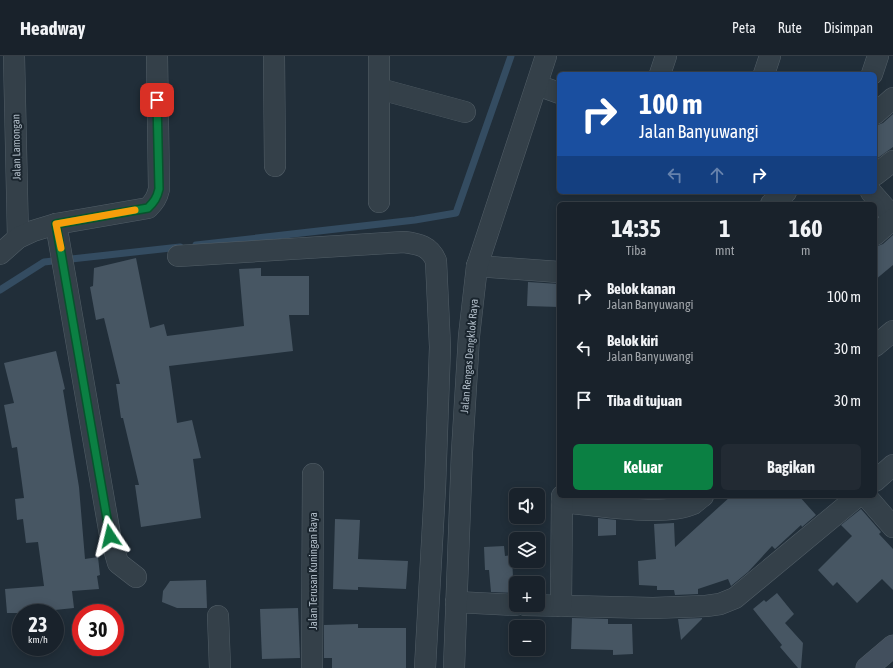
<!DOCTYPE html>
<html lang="id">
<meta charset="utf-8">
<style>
body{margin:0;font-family:"Asap Condensed",sans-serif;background:#222a33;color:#f1f3f6;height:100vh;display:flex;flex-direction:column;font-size:15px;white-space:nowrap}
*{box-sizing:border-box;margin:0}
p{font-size:13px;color:#9fa4a9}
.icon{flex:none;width:22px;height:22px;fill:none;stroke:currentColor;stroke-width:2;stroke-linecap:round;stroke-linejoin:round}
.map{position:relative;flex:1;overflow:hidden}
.side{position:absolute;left:557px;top:146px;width:320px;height:296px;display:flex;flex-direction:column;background:#19222b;border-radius:6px;box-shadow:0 2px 10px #0003,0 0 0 1px #373f47}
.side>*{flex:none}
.top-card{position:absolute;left:557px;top:16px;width:320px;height:122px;border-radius:6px;box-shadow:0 2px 10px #0003,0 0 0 1px #373f47;background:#1a4fa0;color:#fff;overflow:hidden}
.tools{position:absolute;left:509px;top:432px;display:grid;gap:8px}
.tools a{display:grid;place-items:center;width:36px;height:36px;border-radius:6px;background:#19222b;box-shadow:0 2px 10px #0003,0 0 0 1px #373f47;font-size:20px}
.speed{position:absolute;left:12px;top:548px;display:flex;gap:8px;font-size:20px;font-weight:700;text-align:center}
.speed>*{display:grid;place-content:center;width:52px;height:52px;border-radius:50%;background:#19222b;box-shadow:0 2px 10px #0003,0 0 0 1px #373f47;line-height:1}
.speed small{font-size:10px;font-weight:400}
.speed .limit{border:6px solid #d22;background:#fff;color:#111}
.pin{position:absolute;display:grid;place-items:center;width:34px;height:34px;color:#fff;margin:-17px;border-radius:8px;box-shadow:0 2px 6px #0006}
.me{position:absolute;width:44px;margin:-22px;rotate:350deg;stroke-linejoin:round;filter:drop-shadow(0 0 3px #0008)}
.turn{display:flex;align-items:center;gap:14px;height:84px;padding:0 16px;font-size:18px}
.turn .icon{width:52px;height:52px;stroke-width:2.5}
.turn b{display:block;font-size:28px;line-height:34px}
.lanes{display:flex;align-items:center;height:38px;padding:0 16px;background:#0003;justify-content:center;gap:20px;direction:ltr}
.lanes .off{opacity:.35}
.eta{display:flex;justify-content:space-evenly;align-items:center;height:68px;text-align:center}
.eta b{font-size:24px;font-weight:700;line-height:28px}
.button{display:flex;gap:8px;margin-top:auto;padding:8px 16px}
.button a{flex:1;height:46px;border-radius:6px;background:#0b8043;color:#fff;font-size:16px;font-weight:700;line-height:46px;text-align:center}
.button a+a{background:#222a33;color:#f1f3f6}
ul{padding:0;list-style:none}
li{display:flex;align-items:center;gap:12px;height:52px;padding:0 16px}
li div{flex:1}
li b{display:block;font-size:15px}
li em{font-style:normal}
header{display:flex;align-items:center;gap:24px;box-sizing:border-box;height:56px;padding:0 20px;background:#19222b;border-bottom:1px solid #373f47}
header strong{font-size:19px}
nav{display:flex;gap:22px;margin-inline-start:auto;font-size:14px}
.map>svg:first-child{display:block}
</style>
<header>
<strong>Headway</strong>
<nav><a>Peta</a><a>Rute</a><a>Disimpan</a></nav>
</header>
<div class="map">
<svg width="893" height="612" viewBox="0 0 893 612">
<rect width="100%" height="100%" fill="#212e39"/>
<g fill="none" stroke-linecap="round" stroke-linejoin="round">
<g stroke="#344c61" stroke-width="7">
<polyline points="196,189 415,164 456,157 511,0"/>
<polyline points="0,234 44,206 180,191"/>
</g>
</g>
<g fill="#475663">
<polygon points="893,58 893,91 875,104 875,70 883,67"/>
<polygon points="893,179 893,209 875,224 875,191 883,188"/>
<polygon points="136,202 150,272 164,268 167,280 244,270 239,213 261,212 261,220 309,220 309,259 289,259 293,295 169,310 177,367 192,364 201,402 193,403 201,462 141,471 135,429 139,429 123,362 121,362 116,328 120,328 104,262 96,264 90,231 93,230 94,212"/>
<polygon points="528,226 559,228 559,251 527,250"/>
<polygon points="56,295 65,333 63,334 79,431 85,503 98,501 100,519 97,520 99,533 72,535 74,552 45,555 45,557 7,557 5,533 44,530 38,486 26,487 23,463 17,464 15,443 24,442 17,391 12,392 4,349 14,347 4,307"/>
<polygon points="731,440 799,440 816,459 802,471 801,469 775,493 772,490 748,516 731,530 728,523 698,533 698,538 675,539 674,534 657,534 657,530 639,529 638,505 656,503 654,468 674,467 675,491"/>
<polygon points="861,453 881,476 879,478 893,493 893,534 882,523 857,547 837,526 833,530 818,514 852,480 841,469"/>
<polygon points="598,462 616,464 616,479 598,480"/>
<polygon points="335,463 360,464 358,503 408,505 406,533 358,531 358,534 333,533"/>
<polygon points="504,490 505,500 512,499 513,522 516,522 516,537 491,536 489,514 485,514 484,491"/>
<polygon points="206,524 207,552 177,552 162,546 163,535 170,525"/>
<polygon points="777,537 794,558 785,567 803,587 801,612 798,612 780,591 782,589 753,553 764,544 766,546"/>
<polygon points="298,552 300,602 262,603 260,553"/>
<polygon points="572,562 608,563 608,568 632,568 633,598 613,599 613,594 571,593"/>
<polygon points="702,562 702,563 681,584 678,563"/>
<polygon points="358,568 358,572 406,572 406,612 332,612 332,602 324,602 324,569"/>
</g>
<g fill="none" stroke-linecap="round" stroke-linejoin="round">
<g stroke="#525e67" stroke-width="22">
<g id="street">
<polyline points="14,0 18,182"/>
<polyline points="274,0 275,110"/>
<polyline points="660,18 666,0"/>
<polyline points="764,18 770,0"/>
<polyline points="872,18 878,0"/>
<polyline points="537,29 559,37"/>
<polyline points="380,33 465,56"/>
<polyline points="875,58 893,42"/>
<polyline points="875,119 893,105"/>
<polyline points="871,136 893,161"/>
<polyline points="379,146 379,0"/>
<polyline points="771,148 786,136"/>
<polyline points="56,168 110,479 118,507 136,521"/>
<polyline points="875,179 893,163"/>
<path d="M0,198L18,182L33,175L56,168L148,152C154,146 157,142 159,133L157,0"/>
<path d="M178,200L404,186C419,188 430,190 436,205L440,291L435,432L425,612"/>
<polyline points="477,210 559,216"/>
<polyline points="875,290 893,275"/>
<polyline points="875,425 893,409"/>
<polyline points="866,440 893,471"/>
<path d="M562,446C594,449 664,461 693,448C696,446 700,442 703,440"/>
<polyline points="456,546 516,549"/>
<polyline points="525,549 653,552 706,550 720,548 735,542 858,440"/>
<polyline points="561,550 562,440"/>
<polyline points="218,560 220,612"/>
<polyline points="312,612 313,418"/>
<polyline points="454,612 462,396 469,280 477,210 546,0"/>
</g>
</g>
<g stroke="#525e67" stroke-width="23">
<polyline id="secondary" points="867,612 893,590"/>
</g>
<use href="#street" stroke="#344049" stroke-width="21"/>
<use href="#secondary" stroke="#424f5d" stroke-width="22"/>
</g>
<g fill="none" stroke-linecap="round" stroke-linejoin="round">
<g stroke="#07532c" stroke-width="10">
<path id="route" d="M110,480L56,168L148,152C154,146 157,142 159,133L157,44"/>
</g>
<use href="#route" stroke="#0b8043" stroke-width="7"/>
<polyline stroke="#f59e0b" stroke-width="7" points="61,192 56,168 135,154"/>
</g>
<g text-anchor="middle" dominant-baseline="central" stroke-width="4" stroke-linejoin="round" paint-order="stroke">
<g font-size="11" fill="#afbbc6" stroke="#1a252e">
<text transform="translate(16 91) rotate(-91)">Jalan Lamongan</text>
<text transform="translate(469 300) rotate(-85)">Jalan Rengas Dengklok Raya</text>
<text transform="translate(313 515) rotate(-90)">Jalan Terusan Kuningan Raya</text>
</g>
</g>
</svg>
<div class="tools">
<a><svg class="icon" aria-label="sound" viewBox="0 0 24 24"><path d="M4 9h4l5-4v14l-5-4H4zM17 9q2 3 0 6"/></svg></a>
<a><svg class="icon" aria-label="layers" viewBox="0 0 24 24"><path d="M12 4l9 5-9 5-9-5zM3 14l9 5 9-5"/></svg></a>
<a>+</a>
<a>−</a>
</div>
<div class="speed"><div>23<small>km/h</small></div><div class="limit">30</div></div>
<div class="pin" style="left:157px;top:44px;background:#d93025"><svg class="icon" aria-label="arrive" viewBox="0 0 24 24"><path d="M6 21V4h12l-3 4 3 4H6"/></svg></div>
<svg class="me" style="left:110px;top:480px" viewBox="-20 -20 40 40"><path d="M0-17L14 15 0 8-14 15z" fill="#0b8043" stroke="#fff" stroke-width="4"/></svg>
<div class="top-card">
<div class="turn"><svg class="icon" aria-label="right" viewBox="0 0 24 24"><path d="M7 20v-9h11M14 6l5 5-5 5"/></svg><div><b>100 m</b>Jalan Banyuwangi</div></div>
<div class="lanes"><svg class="icon off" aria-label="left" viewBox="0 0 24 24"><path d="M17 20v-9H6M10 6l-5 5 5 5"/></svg><svg class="icon off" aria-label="ahead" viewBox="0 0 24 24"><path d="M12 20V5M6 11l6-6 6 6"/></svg><svg class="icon" aria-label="right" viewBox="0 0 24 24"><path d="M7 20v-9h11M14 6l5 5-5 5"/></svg></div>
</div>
<section class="side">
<div class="eta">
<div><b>14:35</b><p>Tiba</p></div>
<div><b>1</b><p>mnt</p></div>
<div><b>160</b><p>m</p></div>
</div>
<ul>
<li><svg class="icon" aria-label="right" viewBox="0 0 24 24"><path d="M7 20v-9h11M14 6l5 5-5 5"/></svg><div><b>Belok kanan</b><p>Jalan Banyuwangi</p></div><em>100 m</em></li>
<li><svg class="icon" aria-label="left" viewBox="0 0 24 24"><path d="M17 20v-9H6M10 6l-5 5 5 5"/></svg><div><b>Belok kiri</b><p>Jalan Banyuwangi</p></div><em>30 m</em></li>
<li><svg class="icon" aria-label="arrive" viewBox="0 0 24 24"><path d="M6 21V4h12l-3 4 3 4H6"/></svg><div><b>Tiba di tujuan</b></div><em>30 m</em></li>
</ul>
<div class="button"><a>Keluar</a><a>Bagikan</a></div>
</section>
</div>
